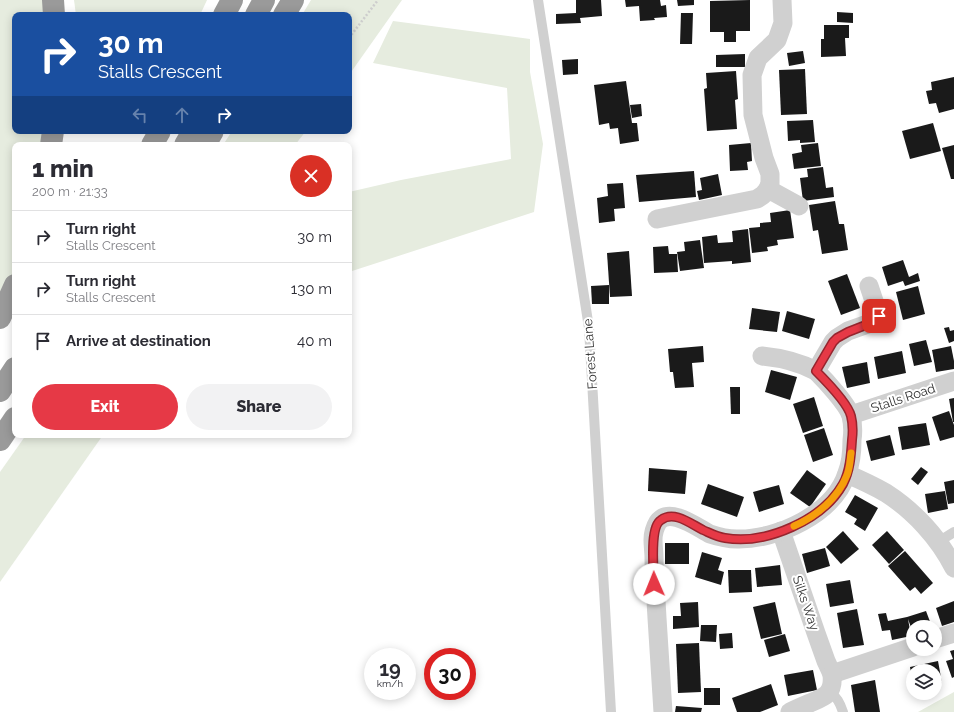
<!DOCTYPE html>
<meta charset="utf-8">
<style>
body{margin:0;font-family:Raleway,sans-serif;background:#f2f2f3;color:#2b2b33;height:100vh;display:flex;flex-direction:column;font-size:15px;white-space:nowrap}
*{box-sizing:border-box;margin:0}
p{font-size:13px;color:#7c7c81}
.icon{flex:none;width:22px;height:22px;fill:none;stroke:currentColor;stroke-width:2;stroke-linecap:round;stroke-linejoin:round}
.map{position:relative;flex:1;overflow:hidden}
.drawer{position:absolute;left:12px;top:142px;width:340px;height:296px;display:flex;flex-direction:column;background:#fff;border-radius:8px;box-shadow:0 2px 10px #0003}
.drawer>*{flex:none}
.guide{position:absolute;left:12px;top:12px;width:340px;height:122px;border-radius:8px;box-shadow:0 2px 10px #0003;background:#1a4fa0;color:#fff;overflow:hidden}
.tools{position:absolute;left:906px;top:620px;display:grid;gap:8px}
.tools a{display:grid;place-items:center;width:36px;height:36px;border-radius:50%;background:#fff;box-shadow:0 2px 10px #0003;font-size:20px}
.speed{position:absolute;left:364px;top:648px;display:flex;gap:8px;font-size:20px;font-weight:700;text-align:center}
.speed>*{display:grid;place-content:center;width:52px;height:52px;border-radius:50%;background:#fff;box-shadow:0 2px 10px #0003;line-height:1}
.speed small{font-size:10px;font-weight:400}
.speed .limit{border:6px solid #d22;background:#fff;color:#111}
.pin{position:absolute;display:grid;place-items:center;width:34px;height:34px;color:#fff;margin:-17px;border-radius:8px;box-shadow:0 2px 6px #0006}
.me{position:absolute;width:44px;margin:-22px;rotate:359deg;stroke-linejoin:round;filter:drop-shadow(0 0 3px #0008)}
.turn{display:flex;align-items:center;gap:14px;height:84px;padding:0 20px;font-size:18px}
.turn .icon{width:52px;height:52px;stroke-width:2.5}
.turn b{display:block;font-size:28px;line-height:34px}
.lanes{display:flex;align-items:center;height:38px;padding:0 20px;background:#0003;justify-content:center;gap:20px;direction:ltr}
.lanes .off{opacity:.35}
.round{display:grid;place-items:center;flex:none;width:42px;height:42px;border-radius:21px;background:#f2f2f3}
.head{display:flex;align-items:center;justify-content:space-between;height:68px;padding:0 20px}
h1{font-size:24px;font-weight:800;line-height:30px}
.primary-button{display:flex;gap:8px;margin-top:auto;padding:8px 20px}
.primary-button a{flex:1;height:46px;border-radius:24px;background:#e63946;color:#fff;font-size:16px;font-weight:800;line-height:46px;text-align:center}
.primary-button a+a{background:#f2f2f3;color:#2b2b33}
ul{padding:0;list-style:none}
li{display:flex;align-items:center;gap:12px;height:52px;padding:0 20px;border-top:1px solid #e1e1e2}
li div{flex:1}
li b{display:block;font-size:15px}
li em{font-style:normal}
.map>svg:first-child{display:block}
</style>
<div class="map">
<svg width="954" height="712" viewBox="0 0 954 712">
<rect width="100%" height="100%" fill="#fff"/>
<g fill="#e6ecdf">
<polygon points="0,0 46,0 46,15 15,15 15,131 44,131 42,145 15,145 15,269 0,302"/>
<polygon points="74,0 207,0 200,15 76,15"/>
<polygon points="311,0 402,0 349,75 349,15 302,15"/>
<polygon points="393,21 530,39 530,72 543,144 534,212 349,272 349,192 401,180 511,159 507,88 373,63"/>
<polygon points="232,131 306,131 295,145 223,145"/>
<polygon points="26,435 103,435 0,582 0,472"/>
<polygon points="954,692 954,712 918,712"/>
</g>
<g fill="#1a1a1a">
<polygon points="576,0 601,0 602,16 580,18 581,23 556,24 556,14 576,13"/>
<polygon points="625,0 660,0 661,6 666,5 667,17 654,18 655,20 640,21 639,6 626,7"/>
<polygon points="677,0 694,0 694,5 678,6"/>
<polygon points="750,0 750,31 736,31 736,42 724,42 724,32 710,32 710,1"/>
<polygon points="837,12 853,13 853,23 837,22"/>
<polygon points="681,13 693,13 692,44 680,44"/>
<polygon points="824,25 849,25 849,38 845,38 846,56 821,57 821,39 824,39"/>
<polygon points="803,51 805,63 789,66 787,53"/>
<polygon points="745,54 745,67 716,67 716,55"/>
<polygon points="578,59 578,74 563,75 562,60"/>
<polygon points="805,69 807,114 781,115 779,70"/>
<polygon points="736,71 738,99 735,100 737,129 707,131 704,89 707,88 706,73"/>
<polygon points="954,77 954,109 939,113 936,103 929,104 926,91 932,90 931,82"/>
<polygon points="626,81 632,123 637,123 639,141 620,144 618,128 610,129 609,123 599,125 594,85"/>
<polygon points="641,104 642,116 632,118 630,105"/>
<polygon points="813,120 815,142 800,143 800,140 788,141 787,121"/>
<polygon points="933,123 941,151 910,159 902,131"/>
<polygon points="751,143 752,161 747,162 748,170 730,171 729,145"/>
<polygon points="818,143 821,166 794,169 792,154 802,152 801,145"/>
<polygon points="954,145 954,179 951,179 942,148"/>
<polygon points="823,167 826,188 833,187 834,197 803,201 800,178 808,177 807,169"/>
<polygon points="694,171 696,197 639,202 636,175"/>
<polygon points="718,174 722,195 699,200 697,191 702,190 700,178"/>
<polygon points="623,183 625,208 614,209 615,221 599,223 597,198 608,196 607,184"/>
<polygon points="835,201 839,224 844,224 848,250 822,254 818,230 813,231 809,205"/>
<polygon points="790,210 794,238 777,240 778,245 767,247 768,251 752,253 749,228 760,227 760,223 771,222 770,213"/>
<polygon points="748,229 751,262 732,264 732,261 704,263 702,237 717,235 718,243 733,242 732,231"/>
<polygon points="700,240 704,268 680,271 677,252 685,251 684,242"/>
<polygon points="668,246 669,254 677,254 678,272 654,273 653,247"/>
<polygon points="629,251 632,296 610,297 607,253"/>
<polygon points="903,260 909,277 918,273 920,281 905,286 903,281 888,286 882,267"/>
<polygon points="847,274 860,308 841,315 828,281"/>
<polygon points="609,285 609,304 592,304 591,286"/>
<polygon points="918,286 925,314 903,320 896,292"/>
<polygon points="752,308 780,312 777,332 749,329"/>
<polygon points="787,311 815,319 809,339 782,331"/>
<polygon points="949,327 950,331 954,330 954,341 949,343 944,328"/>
<polygon points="926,340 932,362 914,366 909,344"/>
<polygon points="703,346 704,362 692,363 694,387 675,388 673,372 670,372 668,349"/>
<polygon points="951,346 954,361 954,369 936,372 932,350"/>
<polygon points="902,351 906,373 878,379 874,357"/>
<polygon points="867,362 870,383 847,388 842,367"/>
<polygon points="771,370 797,377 790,400 765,392"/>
<polygon points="730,387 740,387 740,414 731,414"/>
<polygon points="814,397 823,426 803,433 793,404"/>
<polygon points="954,398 954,422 953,422 949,399"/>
<polygon points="949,411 954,425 954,437 940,441 932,417"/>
<polygon points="926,423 930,445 902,450 898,427"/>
<polygon points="824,428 833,455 813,462 804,435"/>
<polygon points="890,435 895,455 871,461 866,441"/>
<polygon points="921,467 928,472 918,485 911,479"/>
<polygon points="649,468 687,471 685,494 648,491"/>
<polygon points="807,470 826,484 810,507 790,493"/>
<polygon points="954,480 954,503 948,504 944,482"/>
<polygon points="708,484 744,497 737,517 701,504"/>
<polygon points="779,485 784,504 759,512 753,492"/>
<polygon points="945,491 948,509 928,513 925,494"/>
<polygon points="855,495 878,508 865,531 854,524 857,519 845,512"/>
<polygon points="843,531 859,549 841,564 826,547"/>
<polygon points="887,531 904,550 889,564 872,545"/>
<rect x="665" y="543" width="24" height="21"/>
<polygon points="825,548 830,566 807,573 802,554"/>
<polygon points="905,551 933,583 921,594 915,587 910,591 888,566"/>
<polygon points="702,552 722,558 718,570 724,572 721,585 695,577"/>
<polygon points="780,565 782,585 757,587 755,568"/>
<polygon points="728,570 751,570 752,592 729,593"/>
<polygon points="850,580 854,603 830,607 826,584"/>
<polygon points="954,601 954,622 942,626 936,608"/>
<polygon points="698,602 699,627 673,629 673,616 681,616 680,603"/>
<polygon points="775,602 782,634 761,639 753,607"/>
<polygon points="857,609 864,645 843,648 837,613"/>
<polygon points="926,611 932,627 913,627 913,633 908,619 911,636 892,640 890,630 882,631 878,614 886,613 888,621 907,617"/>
<polygon points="701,625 717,625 716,642 700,641"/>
<polygon points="732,633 733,648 720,649 719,634"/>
<polygon points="785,634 790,651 769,657 764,640"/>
<polygon points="699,643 701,692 678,693 676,644"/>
<polygon points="954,650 954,677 952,678 946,661 953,659 950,651"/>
<polygon points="938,661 942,683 935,685 935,671 913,671 912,679 910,667"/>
<polygon points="813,670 817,690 788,696 784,675"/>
<polygon points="875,680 880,712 855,712 851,685"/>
<polygon points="771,684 778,705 760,712 737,712 732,698"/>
<rect x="704" y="688" width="16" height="17"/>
<polygon points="676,706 702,708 701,712 675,712"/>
</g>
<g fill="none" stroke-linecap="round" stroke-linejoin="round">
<polyline stroke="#cdcdcd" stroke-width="2.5" stroke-dasharray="2 2" stroke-linecap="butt" points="349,38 378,0"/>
<g stroke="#d0d0d0" stroke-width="10">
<polyline points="538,0 589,328 611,712"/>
<polyline points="938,542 954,532"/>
<path d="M829,691C837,697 840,703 843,712"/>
</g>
<g stroke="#d0d0d0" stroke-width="19">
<polyline points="768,189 770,183 770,174 764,158 753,115 752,75 758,58 777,40 783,23 782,0"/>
<polyline points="657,219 757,199 763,195 768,189 799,206"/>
<path d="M762,356C782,358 799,362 816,371L833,342L837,338L848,331L876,321L879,316L869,286"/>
<polyline points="851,415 954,381"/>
<path d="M847,474C861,480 874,486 886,493C914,511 939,538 954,568"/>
<polyline points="781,531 816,633 826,661 832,674 913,647"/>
<polyline points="935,639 954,633"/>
<path d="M663,712C661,681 659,649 657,618C656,598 654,578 654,558C654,552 653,546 653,540C653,534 655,527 658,522C670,506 698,528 710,534C719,537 728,539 737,539C777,540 834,514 847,473C851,463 852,451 852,440C853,433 853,424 851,416C848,405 825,380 816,371"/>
<path d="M790,712C796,709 803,706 810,703C825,697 834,694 832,674"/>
</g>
<g stroke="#9a9a9a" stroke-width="22">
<polyline points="53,0 54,15"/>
<polyline points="224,15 232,0"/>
<polyline points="256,15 264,0"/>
<polyline points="284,15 293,0"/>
<polyline points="51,145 53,131"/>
<polyline points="152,145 160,131"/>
<polyline points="185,145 193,131"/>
<polyline points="205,145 213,131"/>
<polyline points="0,318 15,285"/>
<polyline points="0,391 15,368"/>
<polyline points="0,440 15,418"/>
</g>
</g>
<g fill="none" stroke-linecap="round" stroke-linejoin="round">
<g stroke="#96252e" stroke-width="10">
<path id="route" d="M654,584C654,570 649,527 661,520C674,510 691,524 703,530C710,533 717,537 725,538C766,545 823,520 843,484C850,471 851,455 852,440C853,432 853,424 851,416C848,404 825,380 816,371L833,342L837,338L848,332L876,321L879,316"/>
</g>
<use href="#route" stroke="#e63946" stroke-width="7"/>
<path stroke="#f59e0b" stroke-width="7" d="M794,526C817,516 838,498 847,475C850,468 850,460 851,453"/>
</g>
<g text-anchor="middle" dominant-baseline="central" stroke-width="4" stroke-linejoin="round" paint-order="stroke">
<g font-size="13" fill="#333" stroke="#fff">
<text transform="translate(590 354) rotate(-94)">Forest Lane</text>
<text transform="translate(903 398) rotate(-18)">Stalls Road</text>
<text transform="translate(806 603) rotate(71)">Silks Way</text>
</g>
</g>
</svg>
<div class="tools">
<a><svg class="icon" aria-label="search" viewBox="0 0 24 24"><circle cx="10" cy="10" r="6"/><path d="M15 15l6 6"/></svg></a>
<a><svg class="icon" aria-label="layers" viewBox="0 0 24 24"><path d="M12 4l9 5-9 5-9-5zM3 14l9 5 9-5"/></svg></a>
</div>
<div class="speed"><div>19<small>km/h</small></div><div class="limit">30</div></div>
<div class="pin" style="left:879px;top:316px;background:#d93025"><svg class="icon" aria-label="arrive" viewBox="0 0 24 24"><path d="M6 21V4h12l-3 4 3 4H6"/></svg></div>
<svg class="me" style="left:654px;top:584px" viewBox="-20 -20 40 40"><circle r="19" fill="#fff"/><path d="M0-13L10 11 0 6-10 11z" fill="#e63946"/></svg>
<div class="guide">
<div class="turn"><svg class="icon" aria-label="right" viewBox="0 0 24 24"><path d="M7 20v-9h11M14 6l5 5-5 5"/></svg><div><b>30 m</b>Stalls Crescent</div></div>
<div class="lanes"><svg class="icon off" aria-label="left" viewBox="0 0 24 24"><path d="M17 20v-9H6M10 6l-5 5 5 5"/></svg><svg class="icon off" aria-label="ahead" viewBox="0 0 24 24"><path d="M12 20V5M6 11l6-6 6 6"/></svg><svg class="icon" aria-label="right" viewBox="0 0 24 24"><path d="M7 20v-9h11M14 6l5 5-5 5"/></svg></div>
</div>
<section class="drawer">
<div class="head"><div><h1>1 min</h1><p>200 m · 21:33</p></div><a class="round" style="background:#d93025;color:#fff"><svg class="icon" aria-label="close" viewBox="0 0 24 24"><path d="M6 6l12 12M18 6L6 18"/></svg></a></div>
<ul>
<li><svg class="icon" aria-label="right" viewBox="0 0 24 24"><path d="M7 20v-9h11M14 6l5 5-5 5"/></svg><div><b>Turn right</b><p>Stalls Crescent</p></div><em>30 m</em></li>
<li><svg class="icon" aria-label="right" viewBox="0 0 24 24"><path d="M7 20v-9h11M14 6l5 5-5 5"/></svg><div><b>Turn right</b><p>Stalls Crescent</p></div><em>130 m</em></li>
<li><svg class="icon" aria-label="arrive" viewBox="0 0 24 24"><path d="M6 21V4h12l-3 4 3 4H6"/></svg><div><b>Arrive at destination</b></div><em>40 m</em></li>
</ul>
<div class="primary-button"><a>Exit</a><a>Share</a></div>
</section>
</div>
